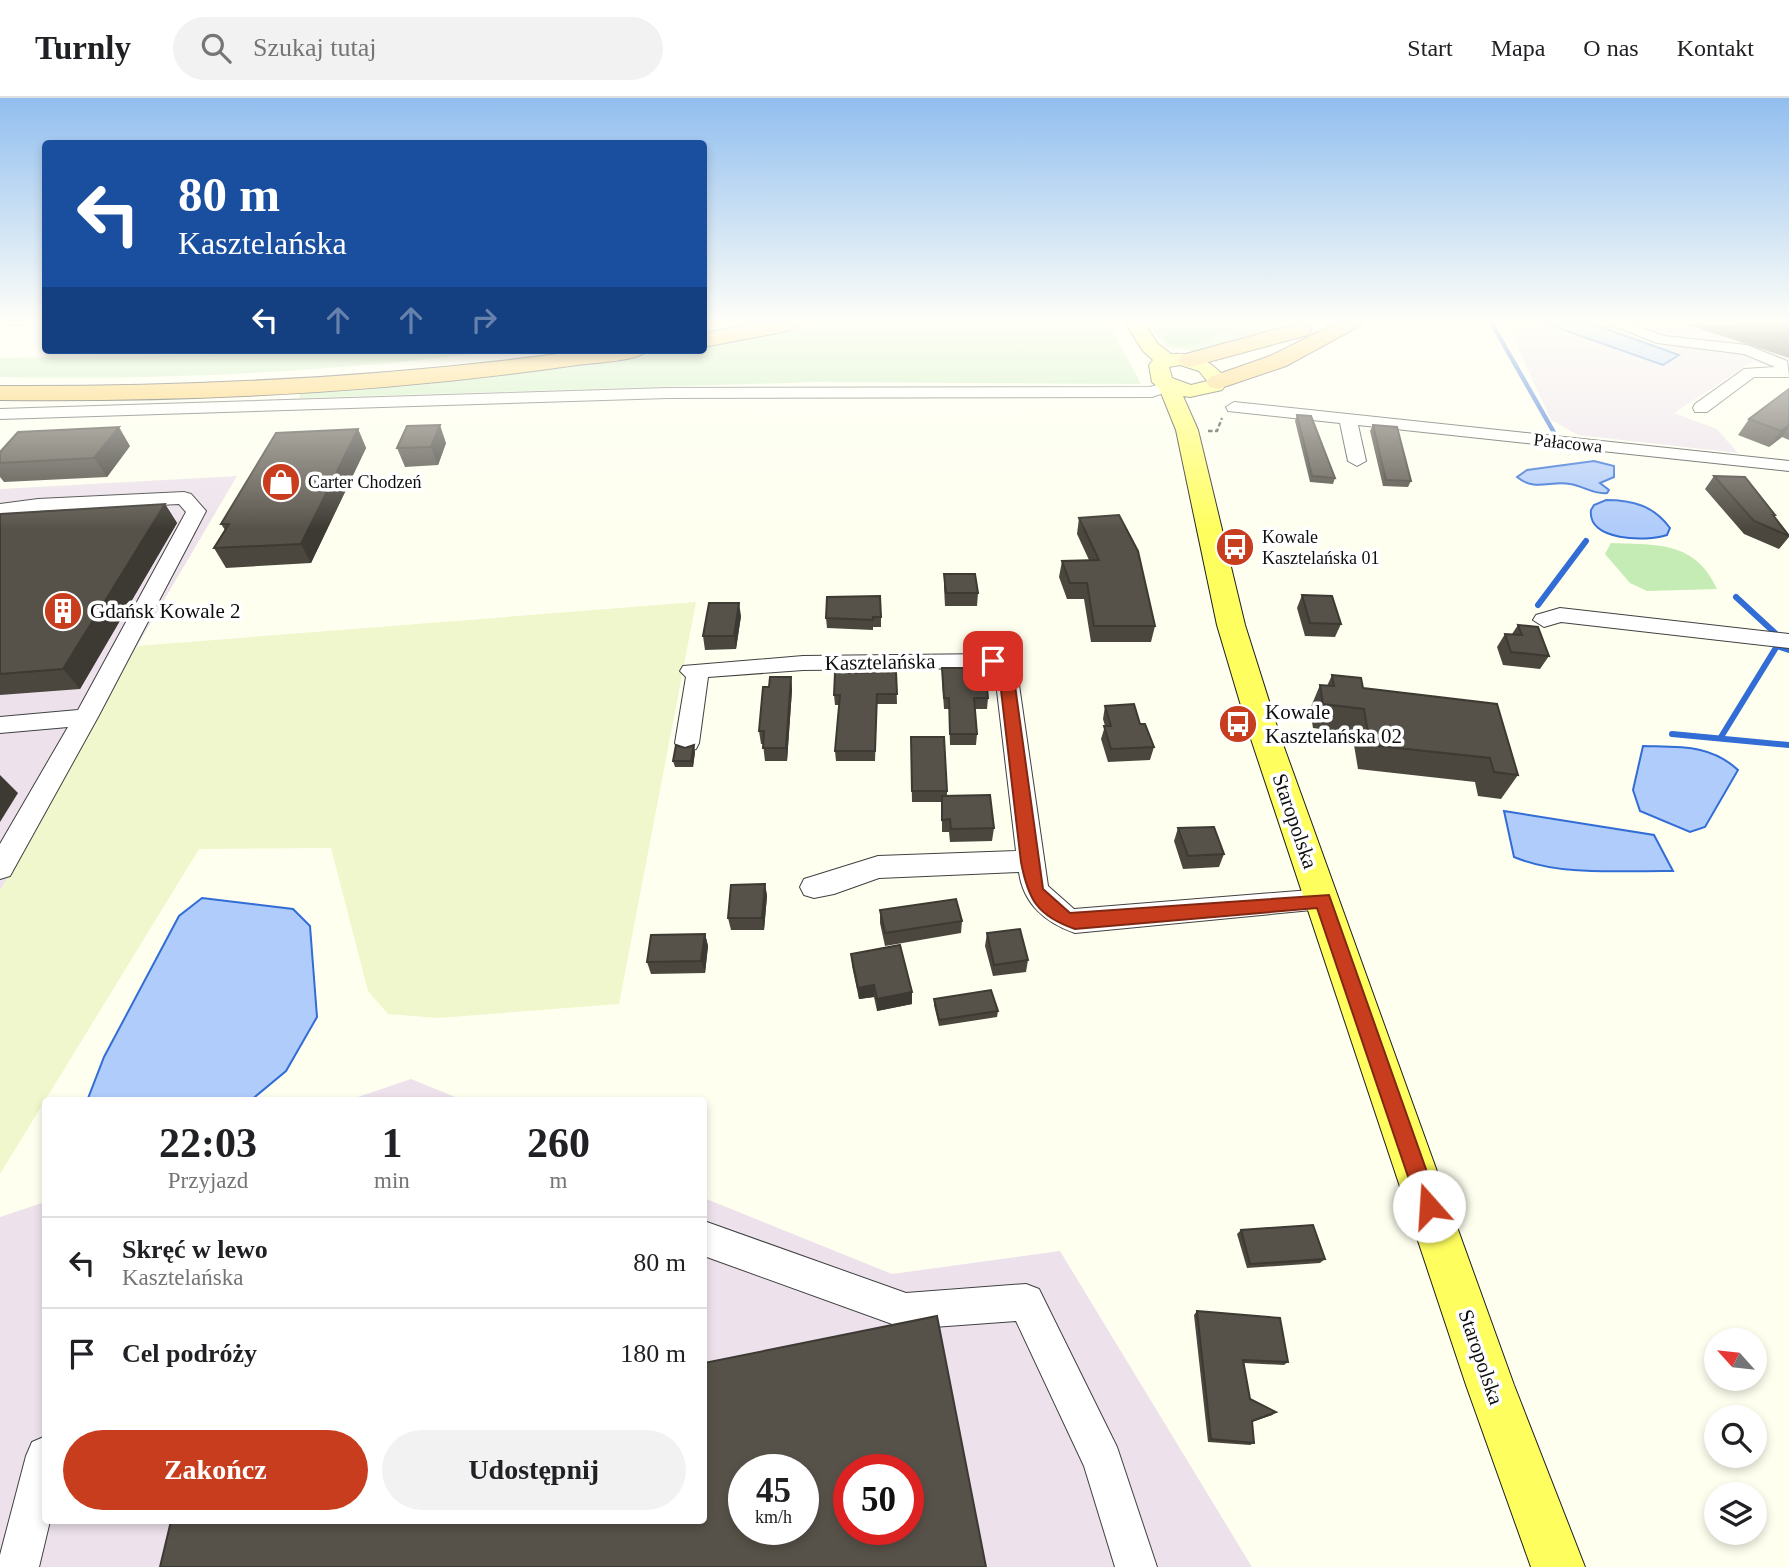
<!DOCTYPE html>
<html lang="pl">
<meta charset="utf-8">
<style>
body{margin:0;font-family:Georgia,serif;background:#f2f2f2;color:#202124;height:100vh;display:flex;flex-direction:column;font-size:26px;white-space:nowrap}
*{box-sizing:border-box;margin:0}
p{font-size:23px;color:#757577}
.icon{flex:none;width:38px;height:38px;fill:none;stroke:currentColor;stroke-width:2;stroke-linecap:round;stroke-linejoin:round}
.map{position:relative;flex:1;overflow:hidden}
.sheet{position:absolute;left:42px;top:999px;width:665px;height:427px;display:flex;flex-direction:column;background:#fff;border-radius:7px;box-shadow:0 4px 10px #0003}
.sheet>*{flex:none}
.hud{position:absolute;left:42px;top:42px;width:665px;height:214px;border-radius:7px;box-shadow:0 4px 10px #0003;background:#1a4fa0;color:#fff;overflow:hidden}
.needle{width:46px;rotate:297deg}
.tools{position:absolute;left:1704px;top:1230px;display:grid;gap:14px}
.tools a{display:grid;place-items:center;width:63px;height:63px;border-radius:50%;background:#fff;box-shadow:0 4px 10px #0003;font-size:35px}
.speed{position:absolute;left:728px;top:1356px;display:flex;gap:14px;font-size:35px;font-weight:700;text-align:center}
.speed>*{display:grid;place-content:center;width:91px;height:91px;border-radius:50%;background:#fff;box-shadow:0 4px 10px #0003;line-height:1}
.speed small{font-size:18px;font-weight:400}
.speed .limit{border:10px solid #d22;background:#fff;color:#111}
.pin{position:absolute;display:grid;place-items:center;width:60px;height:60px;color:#fff;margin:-30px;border-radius:14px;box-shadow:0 4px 10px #0006}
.me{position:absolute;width:77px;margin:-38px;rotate:341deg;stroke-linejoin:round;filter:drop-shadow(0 0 5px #0008)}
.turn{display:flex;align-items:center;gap:24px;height:147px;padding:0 21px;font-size:32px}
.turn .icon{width:91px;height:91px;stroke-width:2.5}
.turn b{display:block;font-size:49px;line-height:60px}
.lanes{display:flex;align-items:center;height:66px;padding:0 21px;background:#0003;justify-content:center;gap:35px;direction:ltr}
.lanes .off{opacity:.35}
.eta{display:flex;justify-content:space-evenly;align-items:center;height:119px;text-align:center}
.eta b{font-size:42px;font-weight:800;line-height:49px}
.action{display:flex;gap:14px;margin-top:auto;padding:14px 21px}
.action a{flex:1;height:80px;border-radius:42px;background:#c73d1d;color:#fff;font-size:28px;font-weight:800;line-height:80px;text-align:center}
.action a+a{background:#f2f2f2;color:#202124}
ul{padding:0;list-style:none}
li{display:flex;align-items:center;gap:21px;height:91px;padding:0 21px;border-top:2px solid #e0e0e0}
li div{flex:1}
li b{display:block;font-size:26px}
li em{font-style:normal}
header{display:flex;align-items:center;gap:42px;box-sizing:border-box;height:98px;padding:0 35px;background:#fff;border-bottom:2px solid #e0e0e0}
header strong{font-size:33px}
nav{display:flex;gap:38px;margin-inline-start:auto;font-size:24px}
.search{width:490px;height:63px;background:#f2f2f2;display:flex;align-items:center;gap:18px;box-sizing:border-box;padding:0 24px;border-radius:38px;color:#757577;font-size:26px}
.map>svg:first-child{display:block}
</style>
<header>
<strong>Turnly</strong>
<div class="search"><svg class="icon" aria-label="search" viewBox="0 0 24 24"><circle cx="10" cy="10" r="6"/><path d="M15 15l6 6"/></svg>Szukaj tutaj</div>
<nav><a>Start</a><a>Mapa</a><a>O nas</a><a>Kontakt</a></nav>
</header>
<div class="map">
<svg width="1789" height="1469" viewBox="0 0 1789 1469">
<rect width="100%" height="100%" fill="#feffef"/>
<g fill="#ede2ec" fill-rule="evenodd">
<polygon points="1507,226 1789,226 1789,274 1753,263 1674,315 1717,331 1738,355 1578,337 1551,322"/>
<polygon points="237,378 137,548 0,793 0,391"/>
<polygon points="411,981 465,1003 346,1003"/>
<path d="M704,1100L892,1176L1060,1153L1252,1469H0V1119L45,1104L46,1423H704ZM744,1372H803V1432H744ZM849,1372H908V1432H849Z"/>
</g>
<polygon fill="#f0f7cd" points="696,504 619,906 438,920 388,916 368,893 331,750 199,751 0,1076 0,793 137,548"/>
<g fill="#c5ecb5">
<polygon points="820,226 1109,226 1141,286 816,284 299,300 301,294 518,275 680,252 704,252 704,248"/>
<polygon points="1146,226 1154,226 1170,247 1239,226 1305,226 1200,254 1167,249"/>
<path d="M326,252H398L397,256L421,252H507C339,273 169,283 0,279V260L324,255Z"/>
<path d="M1611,445C1658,447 1695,443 1717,491L1647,493L1630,485L1605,456Z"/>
</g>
<path fill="#a3de94" d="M1154,226H1239C1207,237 1209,253 1170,247Z"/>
<g fill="#b0ccfa" stroke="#326dd6" stroke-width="2">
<polygon points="1547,226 1592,226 1679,257 1663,267"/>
<path d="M1594,363L1614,368V379L1600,385L1609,392L1607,395C1595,397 1583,388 1570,386C1551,382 1535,394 1517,379L1527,372Z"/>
<path d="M1606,402C1633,402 1654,408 1670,430L1667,437C1646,444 1587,443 1591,412L1594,407Z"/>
<path d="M1643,648C1679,649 1710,646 1738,672L1705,729L1690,734L1640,713L1633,692Z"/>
<path d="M1504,713L1654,737L1673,773C1622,772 1562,779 1514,759Z"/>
<polygon points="202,800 293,811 310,828 317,919 286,973 250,1003 87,1003 104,959 179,818"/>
</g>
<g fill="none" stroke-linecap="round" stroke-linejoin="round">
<polyline stroke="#326dd6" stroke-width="4.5" points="1492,226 1556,338"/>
<g stroke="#326dd6" stroke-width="6">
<polyline points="1736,499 1775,535"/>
<polyline points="1538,507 1586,443"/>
<polyline points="1672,636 1789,647"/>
<polyline points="1721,639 1777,548 1789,552"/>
</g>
<g stroke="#414141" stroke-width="2">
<g id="minor">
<polygon points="1609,226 1631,226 1664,238 1747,247 1787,263 1789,279 1754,279 1707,314 1695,314 1693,310 1695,306 1744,271 1775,269 1744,256 1657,245"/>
<polygon points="1169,283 1175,285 1175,291 1152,299 668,300 0,321 0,311 668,290 1150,289"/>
<polygon points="1234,304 1789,363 1789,373 1358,327 1366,363 1357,368 1348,363 1340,325 1228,313 1226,309"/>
<polygon points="184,394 191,396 206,413 98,619 10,778 0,781 0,746 68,629 0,635 0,619 78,612 186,414 179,406 38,413 0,418 0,406 38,401"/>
<polygon points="1560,510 1789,536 1789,550 1561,524 1544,529 1533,522 1536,517"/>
<path d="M993,556L1001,558L1017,573L1048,788L1074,811L1323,791L1333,794L1337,802L1333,810L1075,835C1045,825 1023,805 1019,774L879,780L834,796L814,800L804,797L800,789L804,781L878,758L1016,753L995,576L988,570L803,572L708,579L699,645L696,651L687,654L678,651L675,645L686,579L680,573L683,568L803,558Z"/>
<polygon points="704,1123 906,1195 1026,1186 1039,1191 1117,1349 1157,1469 1115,1469 1084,1368 1016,1223 906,1231 704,1158"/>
<polygon points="46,1338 46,1423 50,1423 39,1469 0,1469 0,1457 26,1358 32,1344"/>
</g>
</g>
<g stroke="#1f1f1f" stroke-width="2">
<path id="major" d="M1126,226H1145L1157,245L1171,256C1195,254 1214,264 1228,284L1222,292L1190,299L1183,298L1198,332L1245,527L1280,638L1514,1287L1585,1469H1531L1466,1287L1250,638L1217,527L1176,332L1159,290L1152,284L1149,267L1153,262L1143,253ZM1180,267L1199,273L1207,283L1191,287L1172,280L1169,269Z"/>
</g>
<g stroke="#1f1f1f" stroke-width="2">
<g id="highway">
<polygon points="752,226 799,226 788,233 704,249 704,235"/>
<polygon points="1296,226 1308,227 1311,232 1308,237 1190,269 1182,267 1178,262 1182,257"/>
<polygon points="1334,226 1363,226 1286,268 1218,291 1210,289 1206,284 1210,279 1270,258"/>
<path d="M588,252H648C641,263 592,265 577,267C386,295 193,304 0,302V288C197,289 393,279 588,252Z"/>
</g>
</g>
<polyline stroke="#303030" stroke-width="2.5" stroke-dasharray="4.5 2.5" stroke-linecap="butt" points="1208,333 1217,333 1222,320"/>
<use href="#minor" fill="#fff" fill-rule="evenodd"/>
<use href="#major" fill="#fffe5f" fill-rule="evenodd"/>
<use href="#highway" fill="#fdc84e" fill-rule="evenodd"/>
</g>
<g fill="#4b473f">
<polygon points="3,226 46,226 46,227 4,228"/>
<polygon points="1686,226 1789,226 1789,260"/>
<polygon points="1789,291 1789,342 1782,339 1769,349 1738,337 1749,321"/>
<polygon points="1297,317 1335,380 1333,386 1310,384 1295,323"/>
<polygon points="1373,327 1411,383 1408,389 1383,388 1370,333"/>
<polygon points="358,331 366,350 311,465 226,470 214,450 225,432 221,426"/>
<polygon points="446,345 438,367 405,369 397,350"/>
<polygon points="130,348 107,379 4,384 0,379 0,354"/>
<polygon points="1714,378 1775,417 1774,419 1789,437 1789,439 1779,451 1744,436 1705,391"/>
<polygon points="165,406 177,425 80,591 0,597 0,416"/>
<polygon points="1079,420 1155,528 1151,544 1091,544 1084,501 1067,501 1059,479 1062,463 1089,462 1077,436"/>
<polygon points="944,476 978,495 977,508 945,508 944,489"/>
<polygon points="1302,497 1341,526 1335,539 1305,538 1297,510"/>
<polygon points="741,518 736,551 705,552 703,538"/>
<polygon points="881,519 881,529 873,529 873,532 827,530 826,520"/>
<polygon points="1518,527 1549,558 1540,571 1503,567 1497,549 1505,536 1512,536"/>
<polygon points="942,570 988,600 987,611 975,611 977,636 976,647 950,647 949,611 944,611 942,581"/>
<polygon points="896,574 897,606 877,606 875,663 836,663 835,653 839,607 835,607 834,597"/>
<polygon points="1332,577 1363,590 1497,606 1518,677 1501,701 1478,698 1475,684 1358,671 1352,635 1313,630 1310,611 1320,587 1327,588"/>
<polygon points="791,579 792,592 787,663 765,663 763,646 761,646 759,633"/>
<polygon points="1105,608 1140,626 1154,649 1150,662 1108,664 1101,641 1105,628 1103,621"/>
<polygon points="911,639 947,693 947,698 994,730 992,743 950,744 949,734 942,734 942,704 912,704"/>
<polygon points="695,654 693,669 675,669 673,663"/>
<polygon points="1178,730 1224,756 1219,769 1183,771 1174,743"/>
<polygon points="765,786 767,798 764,832 731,832 728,820"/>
<polygon points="880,812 962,823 961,835 885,848 880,825"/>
<polygon points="987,835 1028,862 1026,874 993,878 985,848"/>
<polygon points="705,836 708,848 705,875 651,876 647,864"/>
<polygon points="851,856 912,906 877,913 874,899 859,901 852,868"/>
<polygon points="934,901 998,913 997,919 939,928 934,907"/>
<polygon points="1241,1132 1325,1161 1320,1165 1247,1170 1237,1136"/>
<polygon points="1197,1213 1288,1264 1284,1267 1244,1265 1250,1301 1276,1314 1272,1317 1252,1324 1254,1345 1250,1347 1208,1344 1194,1217"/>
</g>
<g fill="#3d3933">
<polygon points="440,327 446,345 438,367 431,349"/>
<polygon points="1789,327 1789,329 1782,339 1769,349 1781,333"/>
<polygon points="119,329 130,348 107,379 94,360"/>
<polygon points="358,331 366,350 311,465 301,446"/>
<polygon points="165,406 177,425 80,591 63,571"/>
<polygon points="739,505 741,518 736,551 734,538"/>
<polygon points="791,579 792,592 787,663 786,650"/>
<polygon points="694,647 695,654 693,669 691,663"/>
<polygon points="0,677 18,695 0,724"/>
<polygon points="765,786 767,798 764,832 762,820"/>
<polygon points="705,836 708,848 705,875 701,863"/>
<polygon points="874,887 874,899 859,901 858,890"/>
<polygon points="912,894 912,906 877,913 877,901"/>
<polygon points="1276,1314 1272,1317 1248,1325 1252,1323"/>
</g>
<g fill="#575249" stroke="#3d3933" stroke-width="2" fill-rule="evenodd">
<polygon points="1741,226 1789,226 1789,242"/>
<polygon points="1789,291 1789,327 1781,333 1749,321"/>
<polygon points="1297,317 1311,318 1335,380 1312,378"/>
<polygon points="440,327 431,349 397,350 407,328"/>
<polygon points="1373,327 1397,329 1411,383 1386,382"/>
<polygon points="119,329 94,360 0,365 0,354 18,334"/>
<polygon points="358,331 301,446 214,450 229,426 221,426 276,335"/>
<polygon points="1714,378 1745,379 1775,417 1773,417 1789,438 1754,423"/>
<polygon points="165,406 63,571 0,576 0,416"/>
<polygon points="1119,417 1138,453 1155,528 1094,528 1087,485 1070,485 1062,463 1099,462 1079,420"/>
<polygon points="944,476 975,476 978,495 946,495"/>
<polygon points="1302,497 1332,498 1341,526 1310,525"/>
<polygon points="880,498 881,519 873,519 873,522 826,520 827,499"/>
<polygon points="709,505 739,505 734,538 703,538"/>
<polygon points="1518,527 1538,529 1549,558 1511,554 1505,536 1522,537"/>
<polygon points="942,570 967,570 967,580 986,579 988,600 974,600 977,636 950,636 949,600 944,600"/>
<polygon points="896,574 897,596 877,596 875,653 835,653 840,597 834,597 835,575"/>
<polygon points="1332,577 1361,580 1363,590 1497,606 1518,677 1494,674 1490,660 1370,647 1364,611 1323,606 1320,587 1334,588"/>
<polygon points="770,579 791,579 786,650 763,650 764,633 759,633 763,589 769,589"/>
<polygon points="1134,606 1140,626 1145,626 1154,649 1111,651 1104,628 1111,628 1105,608"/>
<polygon points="911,639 944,639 947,693 912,693"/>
<polygon points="676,647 685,650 694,647 691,663 673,663"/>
<polygon points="990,697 994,730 951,731 950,721 942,722 942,698"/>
<polygon points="1214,729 1224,756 1188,758 1178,730"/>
<polygon points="765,786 762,820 728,820 731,787"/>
<polygon points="956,801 962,823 885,835 880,812"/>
<polygon points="1020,831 1028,862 994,867 987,835"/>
<polygon points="705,836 701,863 647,864 651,837"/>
<polygon points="900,847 912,894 877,901 874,887 858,890 851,856"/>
<polygon points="991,892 998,913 939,922 934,901"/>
<polygon points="1313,1127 1325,1161 1250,1166 1241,1132"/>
<polygon points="1197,1213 1280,1220 1288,1264 1243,1262 1250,1301 1276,1314 1252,1323 1254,1345 1211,1341"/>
<path d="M937,1218L986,1469H160L171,1423H704V1265ZM744,1372H803V1432H744ZM849,1372H908V1432H849Z"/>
</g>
<linearGradient id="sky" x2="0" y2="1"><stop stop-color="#91beef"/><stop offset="0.52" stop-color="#fffff8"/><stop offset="1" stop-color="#fffff8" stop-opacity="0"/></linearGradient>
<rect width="1789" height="432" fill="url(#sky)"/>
<path fill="#c73d1d" stroke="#812813" stroke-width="2" d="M993,558L1013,573L1043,791L1070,815L1329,797L1439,1108L1436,1116L1429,1119L1421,1116L1418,1108L1317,810L1075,831C1037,818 1028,801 1021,764L999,575L986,563Z"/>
<defs>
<g id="shop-disc" transform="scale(2.0125)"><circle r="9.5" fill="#c73d1d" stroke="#fff"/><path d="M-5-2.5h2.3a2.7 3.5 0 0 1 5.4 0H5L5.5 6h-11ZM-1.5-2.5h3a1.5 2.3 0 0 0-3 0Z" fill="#fff"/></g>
<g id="bus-disc" transform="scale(2.0125)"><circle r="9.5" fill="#c73d1d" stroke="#fff"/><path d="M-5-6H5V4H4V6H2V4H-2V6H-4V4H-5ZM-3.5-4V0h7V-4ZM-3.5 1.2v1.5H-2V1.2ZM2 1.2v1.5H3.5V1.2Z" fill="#fff"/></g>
<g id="building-disc" transform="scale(2.0125)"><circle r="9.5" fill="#c73d1d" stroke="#fff"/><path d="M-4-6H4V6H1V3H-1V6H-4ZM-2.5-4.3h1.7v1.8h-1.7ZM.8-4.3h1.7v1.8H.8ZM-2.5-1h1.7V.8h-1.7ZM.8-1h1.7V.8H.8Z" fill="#fff"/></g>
</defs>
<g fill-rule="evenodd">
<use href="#shop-disc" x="281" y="384"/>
<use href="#bus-disc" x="1235" y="449"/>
<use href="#building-disc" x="63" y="513"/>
<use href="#bus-disc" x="1238" y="626"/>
</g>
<g text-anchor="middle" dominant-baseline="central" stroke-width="7" stroke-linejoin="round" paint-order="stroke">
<g font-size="18" fill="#0e0e0e" stroke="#fff">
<text transform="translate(1568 345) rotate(6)">Pałacowa</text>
</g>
<g font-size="18" fill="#0e0e0e" stroke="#fff" text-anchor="start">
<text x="308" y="384">Carter Chodzeń</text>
<text x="1262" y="439">Kowale<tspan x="1262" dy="21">Kasztelańska 01</tspan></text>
</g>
<g font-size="21" fill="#0e0e0e" stroke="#fff" text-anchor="start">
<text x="90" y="513">Gdańsk Kowale 2</text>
<text x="1265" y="614">Kowale<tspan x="1265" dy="24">Kasztelańska 02</tspan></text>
</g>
<g font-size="21" fill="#0e0e0e" stroke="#fff">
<text transform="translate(880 564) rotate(-1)">Kasztelańska</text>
<text transform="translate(1295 723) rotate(71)">Staropolska</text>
<text transform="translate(1481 1259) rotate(71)">Staropolska</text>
</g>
</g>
</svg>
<div class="tools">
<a><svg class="needle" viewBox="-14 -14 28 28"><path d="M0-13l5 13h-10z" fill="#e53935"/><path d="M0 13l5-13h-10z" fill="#757577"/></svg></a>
<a><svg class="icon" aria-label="search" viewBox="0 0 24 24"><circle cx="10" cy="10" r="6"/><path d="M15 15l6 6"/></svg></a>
<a><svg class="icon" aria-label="layers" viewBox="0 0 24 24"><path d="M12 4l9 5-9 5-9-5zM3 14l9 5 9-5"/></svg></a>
</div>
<div class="speed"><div>45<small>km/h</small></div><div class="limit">50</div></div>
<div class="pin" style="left:993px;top:563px;background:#d93025"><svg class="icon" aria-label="arrive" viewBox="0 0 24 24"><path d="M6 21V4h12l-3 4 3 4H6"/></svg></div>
<svg class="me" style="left:1429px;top:1108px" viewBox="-20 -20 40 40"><circle r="19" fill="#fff"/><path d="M0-13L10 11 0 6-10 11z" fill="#c73d1d"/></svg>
<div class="hud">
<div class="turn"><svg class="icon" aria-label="left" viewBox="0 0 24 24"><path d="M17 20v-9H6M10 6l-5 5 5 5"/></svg><div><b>80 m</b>Kasztelańska</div></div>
<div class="lanes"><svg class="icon" aria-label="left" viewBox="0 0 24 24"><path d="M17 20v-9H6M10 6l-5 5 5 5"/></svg><svg class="icon off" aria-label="ahead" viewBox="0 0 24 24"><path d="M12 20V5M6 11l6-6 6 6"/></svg><svg class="icon off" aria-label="ahead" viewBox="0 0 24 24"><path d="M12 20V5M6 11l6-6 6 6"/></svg><svg class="icon off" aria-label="right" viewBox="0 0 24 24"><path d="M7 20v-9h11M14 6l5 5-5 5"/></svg></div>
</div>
<section class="sheet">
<div class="eta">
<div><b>22:03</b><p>Przyjazd</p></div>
<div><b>1</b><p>min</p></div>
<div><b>260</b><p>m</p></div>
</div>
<ul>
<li><svg class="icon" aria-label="left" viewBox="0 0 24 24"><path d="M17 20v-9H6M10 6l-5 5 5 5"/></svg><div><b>Skręć w lewo</b><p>Kasztelańska</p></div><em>80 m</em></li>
<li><svg class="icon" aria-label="arrive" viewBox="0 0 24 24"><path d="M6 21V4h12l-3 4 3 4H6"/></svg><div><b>Cel podróży</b></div><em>180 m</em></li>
</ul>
<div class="action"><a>Zakończ</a><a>Udostępnij</a></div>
</section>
</div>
